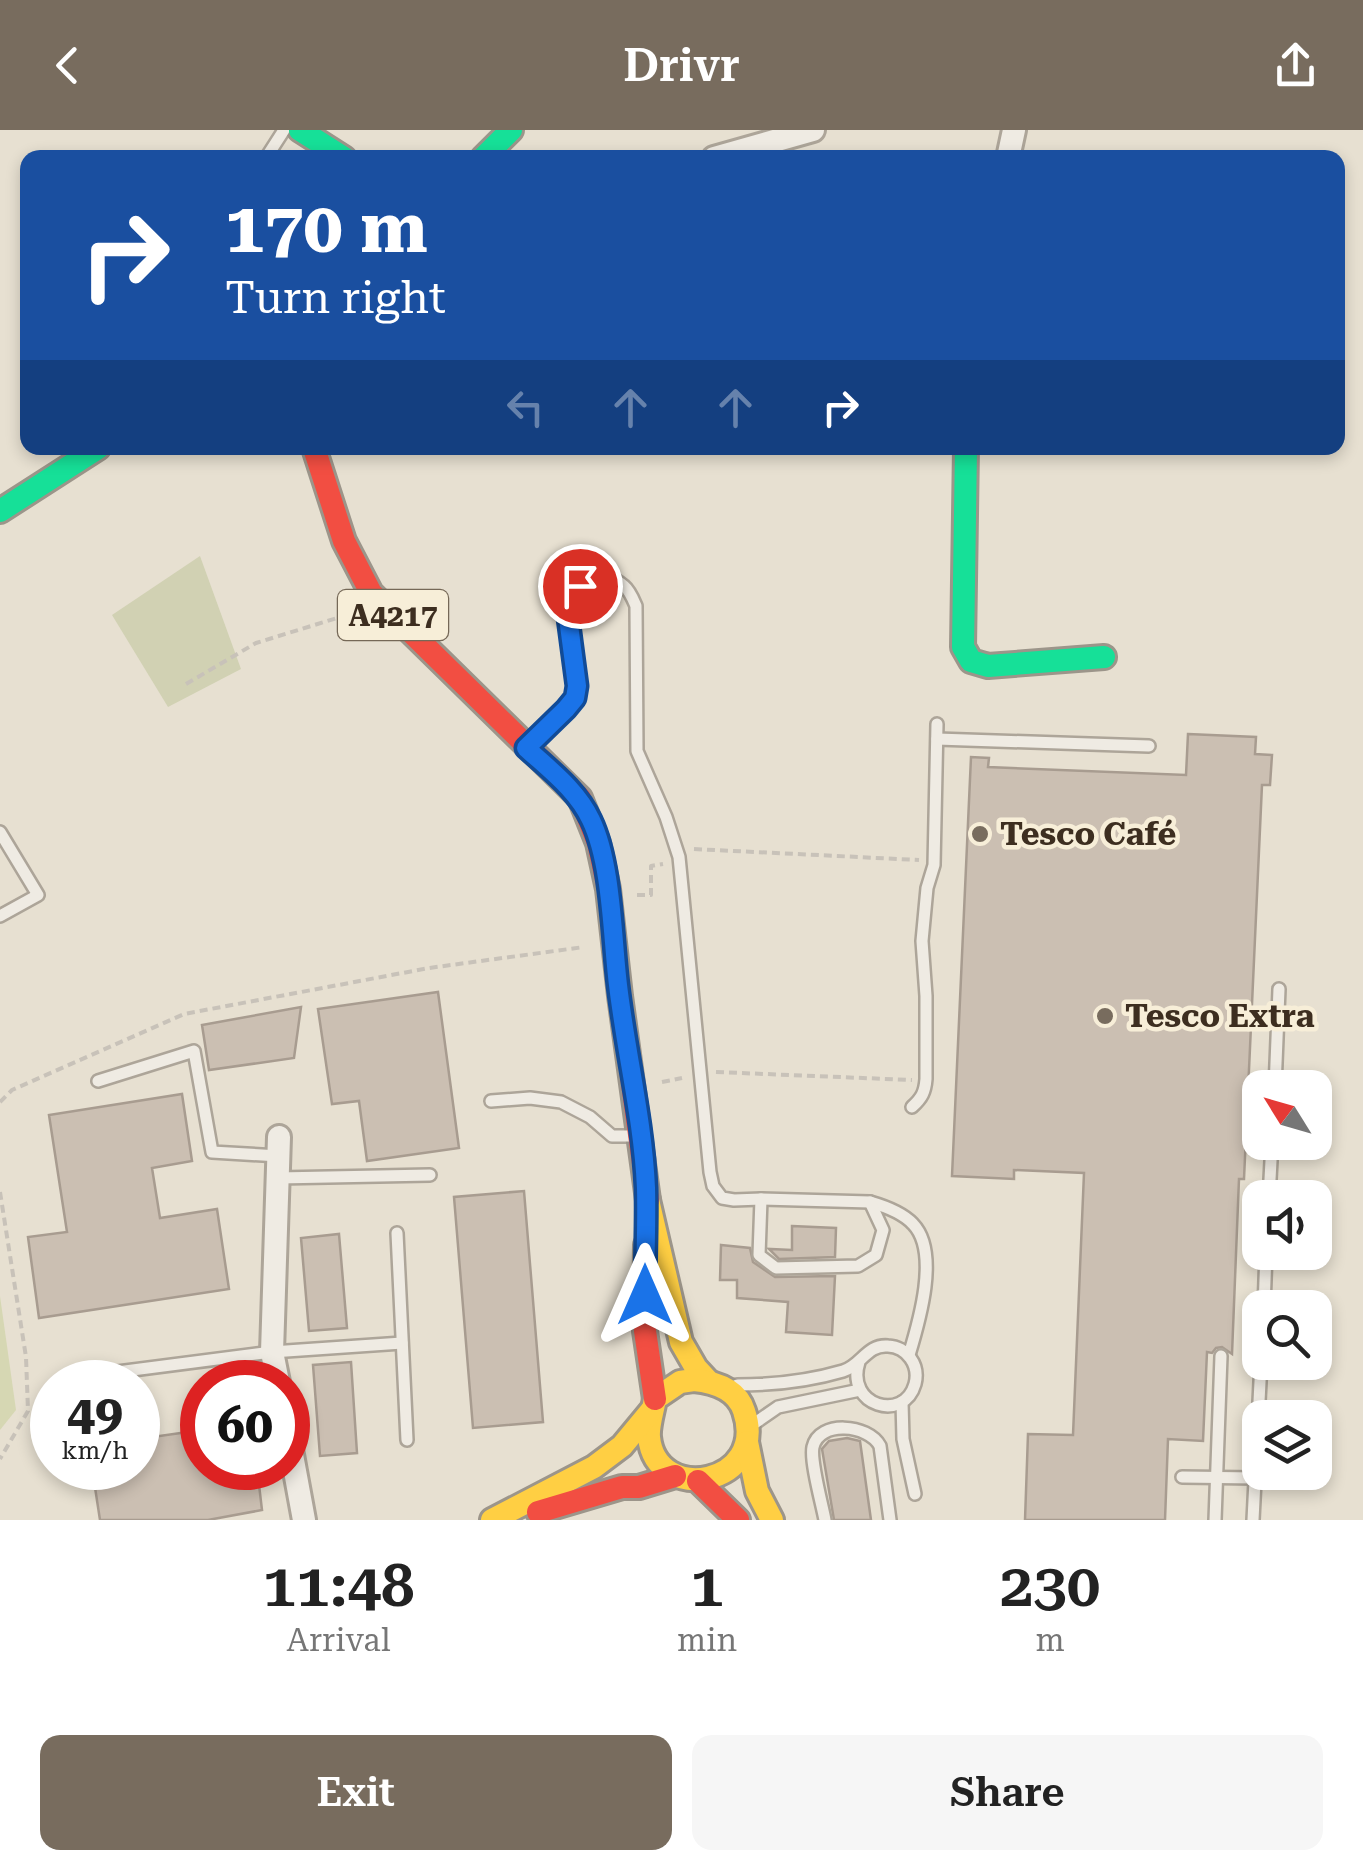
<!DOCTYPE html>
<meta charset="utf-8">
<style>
body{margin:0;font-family:"Roboto Serif",serif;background:#f6f6f6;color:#222;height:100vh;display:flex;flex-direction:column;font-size:38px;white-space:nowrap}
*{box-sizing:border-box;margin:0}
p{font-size:32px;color:#767676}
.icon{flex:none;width:55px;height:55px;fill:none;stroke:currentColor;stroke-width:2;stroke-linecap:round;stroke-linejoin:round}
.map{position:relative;height:1390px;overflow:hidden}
.sheet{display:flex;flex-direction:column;background:#fff;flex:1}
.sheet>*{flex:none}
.banner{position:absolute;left:20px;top:20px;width:1325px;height:305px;border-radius:20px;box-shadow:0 5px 15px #0003;background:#1a4fa0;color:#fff;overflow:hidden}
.needle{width:65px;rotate:307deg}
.controls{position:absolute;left:1242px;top:940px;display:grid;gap:20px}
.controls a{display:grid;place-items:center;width:90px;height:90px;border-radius:20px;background:#fff;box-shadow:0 5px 15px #0003;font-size:50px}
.speed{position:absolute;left:30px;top:1230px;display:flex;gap:20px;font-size:50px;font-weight:700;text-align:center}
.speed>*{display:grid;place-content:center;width:130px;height:130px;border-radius:50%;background:#fff;box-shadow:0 5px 15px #0003;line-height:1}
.speed small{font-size:25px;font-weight:400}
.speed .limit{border:15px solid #d22;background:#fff;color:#111}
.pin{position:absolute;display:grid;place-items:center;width:85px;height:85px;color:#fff;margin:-42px;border:5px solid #fff;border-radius:50%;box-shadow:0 2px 10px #0007}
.me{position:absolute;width:110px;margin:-55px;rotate:0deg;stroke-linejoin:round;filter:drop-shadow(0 0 8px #0008)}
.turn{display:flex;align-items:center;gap:35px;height:210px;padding:0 40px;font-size:45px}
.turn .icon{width:130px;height:130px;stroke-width:2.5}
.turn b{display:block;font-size:70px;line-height:85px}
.lanes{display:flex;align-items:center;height:95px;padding:0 40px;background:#0003;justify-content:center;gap:50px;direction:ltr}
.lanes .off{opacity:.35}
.eta{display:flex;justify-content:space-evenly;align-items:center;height:170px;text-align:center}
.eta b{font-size:60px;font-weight:600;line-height:70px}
.cta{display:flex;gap:20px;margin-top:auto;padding:20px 40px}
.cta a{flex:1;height:115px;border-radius:20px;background:#786c5e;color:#fff;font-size:40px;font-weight:600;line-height:115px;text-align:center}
.cta a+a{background:#f6f6f6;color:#222}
header{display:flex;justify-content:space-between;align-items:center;height:130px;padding:0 40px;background:#786c5e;color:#fff;font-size:45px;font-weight:600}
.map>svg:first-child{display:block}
</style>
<header><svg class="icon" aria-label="back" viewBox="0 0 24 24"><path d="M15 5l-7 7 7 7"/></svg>Drivr<svg class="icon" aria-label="share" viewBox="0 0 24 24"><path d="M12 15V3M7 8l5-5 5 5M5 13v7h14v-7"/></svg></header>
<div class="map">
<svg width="1363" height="1390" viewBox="0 0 1363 1390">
<rect width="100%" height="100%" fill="#e7e0d1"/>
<polygon fill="#d6d7b3" points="0,1166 16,1280 0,1300"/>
<polygon fill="#d1d1b3" points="200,426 241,539 168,577 112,485"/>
<g fill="#cbbfb2" stroke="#a89c90" stroke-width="2.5">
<polygon points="1188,604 1256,607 1255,624 1272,625 1270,655 1262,655 1244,1049 1239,1049 1232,1224 1222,1217 1216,1218 1212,1223 1207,1222 1203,1311 1168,1309 1165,1390 1025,1390 1028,1304 1073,1305 1084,1043 1014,1040 1014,1049 952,1046 971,627 989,628 988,637 1186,645"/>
<polygon points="438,862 459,1018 367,1031 359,971 332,974 318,879"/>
<polygon points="301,877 294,928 209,940 202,895"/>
<polygon points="182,964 192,1031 152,1038 160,1088 217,1079 229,1159 39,1188 28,1107 67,1102 49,985"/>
<polygon points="524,1061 543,1292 473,1298 454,1067"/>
<polygon points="792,1096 836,1098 835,1127 779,1129 769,1119 792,1120"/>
<polygon points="339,1104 347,1198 309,1201 301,1108"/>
<polygon points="721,1115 750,1118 753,1132 775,1147 835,1146 832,1205 786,1202 788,1172 737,1168 737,1150 720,1150"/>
<polygon points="351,1232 357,1323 320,1326 313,1235"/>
<polygon points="202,1300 202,1338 257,1338 262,1380 208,1390 100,1390 92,1338 138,1338 138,1309"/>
<polygon points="847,1308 860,1311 871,1390 834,1390 822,1319 829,1311"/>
</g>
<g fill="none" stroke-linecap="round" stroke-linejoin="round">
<g stroke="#ada599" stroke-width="16">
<g id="lane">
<polyline points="266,28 284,0"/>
<polyline points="937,609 1149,616"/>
<path d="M529,615L575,568L577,555C575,536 565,493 568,477C574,452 604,438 624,456C630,461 633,469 636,476L637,621L666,687L679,727L710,1042L713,1056L722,1068L734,1070L761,1069L870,1072C884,1076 902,1082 913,1094C940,1122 919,1192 909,1225"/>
<polyline points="0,702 38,765 0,786"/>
<polyline points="98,951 194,921 212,1022 279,1026"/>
<polyline points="1275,958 1279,859"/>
<polyline points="491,971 530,968 561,972 590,987 612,1006 636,1006"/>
<path d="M912,977C922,968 925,962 926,949V866L922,811L927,758L934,735L937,594"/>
<polyline points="278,1048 430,1045"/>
<polyline points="1269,1068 1272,1012"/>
<polyline points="761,1069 759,1125 776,1138 858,1136 876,1125 883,1100 870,1072"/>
<polyline points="397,1103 407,1310"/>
<polyline points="1264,1178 1266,1122"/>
<polyline points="63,1249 272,1222 402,1213"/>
<path d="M737,1255C772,1255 809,1251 843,1241C861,1236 867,1214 888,1216C907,1217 920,1235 915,1254C904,1293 845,1276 859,1232"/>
<polyline points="902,1272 903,1309 915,1364"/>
<polyline points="752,1295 778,1277 860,1260"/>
<polyline points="1182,1347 1255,1348"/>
<path d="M825,1390C822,1374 810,1331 813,1317C819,1290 868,1294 880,1316L890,1390"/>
<polyline points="1215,1390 1221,1226"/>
<polyline points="1253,1390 1261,1232"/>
</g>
</g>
<g stroke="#ada599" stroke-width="28">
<g id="street">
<polyline points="714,28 813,0"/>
<polyline points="1008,28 1014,0"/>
<polyline points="278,1252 272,1222 279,1007"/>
<polyline points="288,1303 304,1390"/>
</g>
</g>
<g stroke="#9c958a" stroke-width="28">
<g id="fast">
<polyline points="300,0 344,28"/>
<polyline points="483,28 511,0"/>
<polyline points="966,318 963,517 971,531 988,536 1104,527"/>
<polyline points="0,381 98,318"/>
</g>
</g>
<g stroke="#9c958a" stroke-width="28">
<g id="slow">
<polyline points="648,1070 681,1212 696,1238 708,1251"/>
<path d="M694,1250C714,1252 737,1259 744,1281C769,1355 656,1376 649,1307C648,1296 653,1281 655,1269L680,1252Z"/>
<polyline points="747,1312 757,1361 772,1390"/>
<polyline points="492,1390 594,1337 622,1316 651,1281"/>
</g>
</g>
<g stroke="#9c958a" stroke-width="28">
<g id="jam">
<polyline points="314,318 344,411 371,463 580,668 598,713 608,759 620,866 648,1070"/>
<polyline points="646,1115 645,1201 655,1269"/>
<polyline points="698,1351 738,1390"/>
<polyline points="538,1382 622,1357 639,1357 675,1346"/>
</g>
</g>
<g stroke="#c8c2b9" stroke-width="4" stroke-dasharray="8 5" stroke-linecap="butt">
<polyline points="186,554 256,513 350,484"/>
<polyline points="694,719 919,730"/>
<polyline points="637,765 651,765 651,736 663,734"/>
<polyline points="716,942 912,950"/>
<polyline points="662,952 682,948"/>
<polyline points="0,972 12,960 184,884 429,838 584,817"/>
<polyline points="0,1062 26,1227 28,1281 0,1329"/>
</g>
<use href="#lane" stroke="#efebe3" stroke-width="11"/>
<use href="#street" stroke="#efebe3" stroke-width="22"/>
<use href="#fast" stroke="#16e098" stroke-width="22"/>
<use href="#slow" stroke="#ffcf43" stroke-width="22"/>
<use href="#jam" stroke="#f24e42" stroke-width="22"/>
</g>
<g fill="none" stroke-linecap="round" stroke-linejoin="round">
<g stroke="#114b97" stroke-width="25">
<path id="route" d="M580,456L567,480L577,556L575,568L566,579L526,618C550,640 577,660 591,690C612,734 612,806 618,855C626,923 643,990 646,1058C647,1094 645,1129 645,1165"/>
</g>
<use href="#route" stroke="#1a73e8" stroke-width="18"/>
</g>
<g fill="#786c5e" stroke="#f7eed8" stroke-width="4">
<circle cx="980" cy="704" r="10"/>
<circle cx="1105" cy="886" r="10"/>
</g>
<g text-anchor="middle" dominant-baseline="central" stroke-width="9" stroke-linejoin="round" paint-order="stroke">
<rect fill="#f7eed8" stroke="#756857" stroke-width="2.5" x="338" y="460" width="110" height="50" rx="8"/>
<g font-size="30" font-weight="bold" fill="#3d2e20">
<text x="393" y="485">A4217</text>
</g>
<g font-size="32" font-weight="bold" fill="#3d2e20" stroke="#f7eed8" text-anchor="start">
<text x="1000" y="704">Tesco Café</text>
<text x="1125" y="886">Tesco Extra</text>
</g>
</g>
</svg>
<div class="controls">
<a><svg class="needle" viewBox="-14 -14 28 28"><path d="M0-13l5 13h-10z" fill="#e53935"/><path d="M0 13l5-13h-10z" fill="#767676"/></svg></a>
<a><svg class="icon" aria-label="sound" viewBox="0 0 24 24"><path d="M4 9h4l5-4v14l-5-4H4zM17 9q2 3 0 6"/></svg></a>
<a><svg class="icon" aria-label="search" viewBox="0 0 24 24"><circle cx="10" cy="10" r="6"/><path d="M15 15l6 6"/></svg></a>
<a><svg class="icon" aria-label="layers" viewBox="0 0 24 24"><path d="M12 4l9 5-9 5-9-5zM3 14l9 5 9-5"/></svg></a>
</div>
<div class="speed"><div>49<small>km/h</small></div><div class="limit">60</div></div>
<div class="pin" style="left:580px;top:456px;background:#d93025"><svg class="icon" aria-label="arrive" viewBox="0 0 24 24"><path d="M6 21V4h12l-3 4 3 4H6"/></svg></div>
<svg class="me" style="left:645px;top:1165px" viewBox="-20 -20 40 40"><path d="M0-17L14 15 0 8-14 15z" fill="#1a73e8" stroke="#fff" stroke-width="4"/></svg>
<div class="banner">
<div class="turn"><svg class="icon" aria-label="right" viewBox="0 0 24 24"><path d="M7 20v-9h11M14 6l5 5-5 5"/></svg><div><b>170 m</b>Turn right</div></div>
<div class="lanes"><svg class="icon off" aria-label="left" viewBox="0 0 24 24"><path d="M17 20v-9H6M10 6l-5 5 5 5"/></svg><svg class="icon off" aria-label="ahead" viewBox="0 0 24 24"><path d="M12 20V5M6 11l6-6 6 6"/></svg><svg class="icon off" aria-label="ahead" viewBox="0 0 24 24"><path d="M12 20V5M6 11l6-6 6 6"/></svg><svg class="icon" aria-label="right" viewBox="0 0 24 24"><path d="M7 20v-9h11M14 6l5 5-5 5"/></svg></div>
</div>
</div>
<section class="sheet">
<div class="eta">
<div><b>11:48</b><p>Arrival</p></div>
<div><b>1</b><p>min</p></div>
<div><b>230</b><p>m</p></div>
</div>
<div class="cta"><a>Exit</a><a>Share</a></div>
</section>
